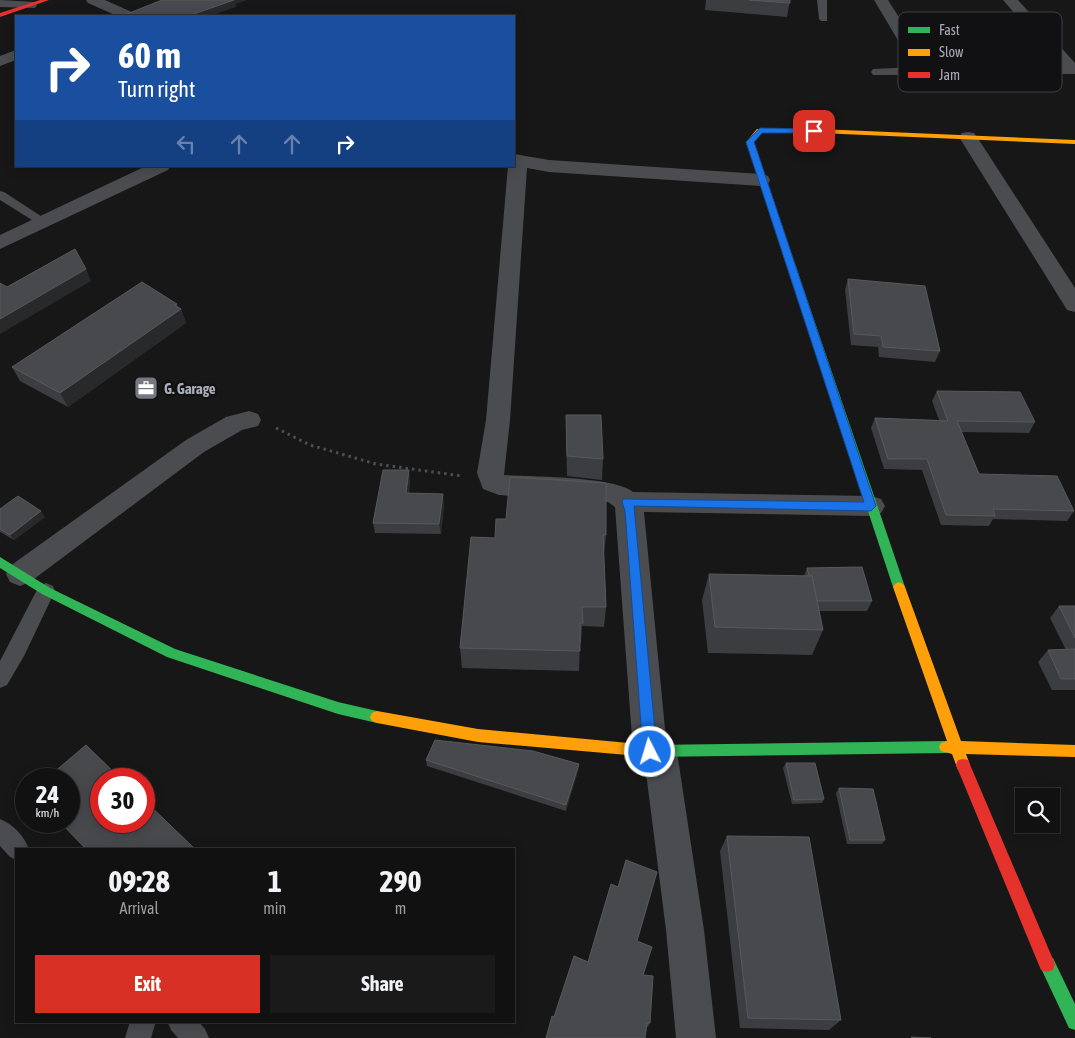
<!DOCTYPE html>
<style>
body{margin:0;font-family:"Asap Condensed",sans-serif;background:#1a1a1a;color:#f1f3f6;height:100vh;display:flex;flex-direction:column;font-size:19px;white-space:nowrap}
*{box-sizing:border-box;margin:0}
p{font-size:16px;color:#9c9d9f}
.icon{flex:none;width:28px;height:28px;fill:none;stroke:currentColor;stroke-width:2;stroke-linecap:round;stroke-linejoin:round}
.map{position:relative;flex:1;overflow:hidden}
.sheet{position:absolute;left:15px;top:848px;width:500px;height:175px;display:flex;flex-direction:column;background:#111;border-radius:0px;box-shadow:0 2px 12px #0003,0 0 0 1px #303131}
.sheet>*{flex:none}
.hud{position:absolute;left:15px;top:15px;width:500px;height:152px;border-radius:0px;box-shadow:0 2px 12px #0003,0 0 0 1px #303131;background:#1a4fa0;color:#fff;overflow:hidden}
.tools{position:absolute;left:1015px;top:788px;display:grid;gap:10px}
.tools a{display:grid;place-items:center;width:45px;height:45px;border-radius:0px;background:#111;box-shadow:0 2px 12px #0003,0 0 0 1px #303131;font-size:25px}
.speed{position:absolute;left:15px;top:768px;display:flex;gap:10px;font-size:25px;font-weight:700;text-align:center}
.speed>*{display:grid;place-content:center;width:65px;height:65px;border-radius:50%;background:#111;box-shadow:0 2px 12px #0003,0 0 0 1px #303131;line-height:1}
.speed small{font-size:12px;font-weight:400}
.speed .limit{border:8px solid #d22;background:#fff;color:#111}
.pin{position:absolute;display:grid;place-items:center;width:42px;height:42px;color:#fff;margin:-21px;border-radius:10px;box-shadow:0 2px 8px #0006}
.me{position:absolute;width:55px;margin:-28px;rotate:355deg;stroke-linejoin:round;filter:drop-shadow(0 0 4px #0008)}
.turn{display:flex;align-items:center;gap:18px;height:105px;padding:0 20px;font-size:22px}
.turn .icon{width:65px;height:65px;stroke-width:2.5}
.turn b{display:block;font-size:35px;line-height:42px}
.lanes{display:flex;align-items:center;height:48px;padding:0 20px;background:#0003;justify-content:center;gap:25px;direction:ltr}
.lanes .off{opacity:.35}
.eta{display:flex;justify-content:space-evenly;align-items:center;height:85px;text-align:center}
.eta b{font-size:30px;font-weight:700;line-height:35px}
.button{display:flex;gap:10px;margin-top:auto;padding:10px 20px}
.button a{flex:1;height:58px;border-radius:0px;background:#d93025;color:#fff;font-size:20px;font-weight:700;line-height:58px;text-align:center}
.button a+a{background:#1a1a1a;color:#f1f3f6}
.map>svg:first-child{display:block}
</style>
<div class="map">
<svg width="1075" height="1038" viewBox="0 0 1075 1038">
<rect width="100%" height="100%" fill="#171717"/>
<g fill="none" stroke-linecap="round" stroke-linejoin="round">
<polyline stroke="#4d4e52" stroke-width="3" stroke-dasharray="2.5 4" stroke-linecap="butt" points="276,428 310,445 376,464 462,476"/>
<g fill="#4b4c50" fill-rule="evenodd">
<polygon points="817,0 827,0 827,21 821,21 819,19"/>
<polygon points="0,191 4,192 50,222 44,226 40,225 0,200"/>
<polygon points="46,583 53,586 55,591 24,656 7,685 0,688 0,661 39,586"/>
<path d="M0,819C13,824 24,836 29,849H16V860L10,857L0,846Z"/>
<polygon points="130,1021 156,1021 151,1038 125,1038"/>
<polygon points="167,1021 198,1021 205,1029 209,1038 178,1038 171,1030"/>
</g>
<g fill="#4b4c50" fill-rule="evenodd">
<polygon points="0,0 35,2 37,5 35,8 0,7"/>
<polygon points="86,0 105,0 134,13 136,16 117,16 88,3"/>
<polygon points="874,0 888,0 930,66 1059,64 1003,0 1018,0 1075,63 1075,74 873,75 871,72 873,69 914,67"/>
<polygon points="16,50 16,60 0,66 0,56"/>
<polygon points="968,132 974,133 977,137 1075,288 1075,312 1067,310 1064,305 959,137 962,133"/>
<path d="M514,154L549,160L761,174L768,176L770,180L768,184L761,186L549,172L527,168L510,420L504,475C531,477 614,476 633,492L871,496L881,499L885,506L881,513L871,516L644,512L666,739L672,741L677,752L704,930L716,1038H676L666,930L645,765L638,762L633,751L615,507L608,502L499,495L483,489L477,473L486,420L508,166H514Z"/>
<polygon points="146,166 170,166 168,170 0,249 0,235"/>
<polygon points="249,411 258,414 261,420 258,426 242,430 204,452 30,582 20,586 10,582 6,574 10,566 186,440 226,417"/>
</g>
<g fill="#30b455" fill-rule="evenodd">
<polygon points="770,209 777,211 905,587 903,590 899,592 895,590 893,587 769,211"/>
<polygon points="0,557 50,588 175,649 338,702 377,711 382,713 384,717 382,721 377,723 338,714 167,657 42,594 0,568"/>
<polygon points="946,741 951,743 953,747 951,751 946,753 650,757 645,755 643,751 645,747 650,745"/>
<polygon points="1047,956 1053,958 1075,1004 1075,1030 1069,1028 1039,964 1041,958"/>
</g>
<g fill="#ff9f0a" fill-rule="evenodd">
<polygon points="795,128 1075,140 1075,144 795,132 762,133 754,142 777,211 770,213 746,142 757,129"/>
<polygon points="899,582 903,584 905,587 961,741 1075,745 1075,757 966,754 970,765 968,770 963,771 958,770 952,754 941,751 939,747 941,743 947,741 893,587 895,584"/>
<polygon points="377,711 478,729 650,745 655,747 657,751 655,755 650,757 478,742 377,723 372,721 370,717 372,713"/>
</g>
<g fill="#e5322d" fill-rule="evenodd">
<polygon points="40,0 49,0 0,17 0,13"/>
<polygon points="963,759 968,760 1055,964 1053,970 1047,972 1041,970 956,765 958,760"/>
</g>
</g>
<g fill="#3c3d40">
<polygon points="706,0 790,0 787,17 705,10"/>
<polygon points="848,279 940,351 935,362 879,357 878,347 851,345 845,290"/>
<polygon points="179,308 181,309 186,323 68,407 20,381 12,367"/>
<polygon points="937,391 1035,422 1029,433 961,432 979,474 1074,511 1067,521 993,519 989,526 941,525 922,470 884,469 871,428 875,418 939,420 932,401"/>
<polygon points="566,415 603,459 602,480 567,476 566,436"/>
<polygon points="410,480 409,493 444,504 441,534 375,533 373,523"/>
<polygon points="0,509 45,517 14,540 0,532"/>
<polygon points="606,535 604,555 606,607 604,627 582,626 581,643 580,643 579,671 462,668 460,648 495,538"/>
<polygon points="807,568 872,601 867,611 819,611 823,630 812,655 708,653 702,600 709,574 804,576"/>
<polygon points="1059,606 1075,606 1075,690 1052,690 1038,662 1048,650 1066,650 1050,618"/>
<polygon points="426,760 579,764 578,771 566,811 427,766"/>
<polygon points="786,763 824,799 822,803 792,804 783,768"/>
<polygon points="839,788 885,840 882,844 847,844 836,793"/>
<polygon points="727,836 841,1020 829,1030 740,1028 720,851"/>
<polygon points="637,941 643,975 650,1023 648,1027 554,1017"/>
</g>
<g fill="#28292a">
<polygon points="232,0 247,0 236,4 236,7 210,16 188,16"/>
<polygon points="86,269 91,281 0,334 0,319"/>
<polygon points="177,304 180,310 181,309 186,323 68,407 60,393"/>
<polygon points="409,470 410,480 407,503 406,493"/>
<polygon points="443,494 444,504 441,534 439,524"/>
<polygon points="41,511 45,517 14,540 10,535"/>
<polygon points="579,764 578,771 566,811 566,805"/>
</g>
<g fill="#48494d" stroke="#57595e">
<polygon points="162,0 234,0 188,16 122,16"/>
<polygon points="749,0 790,0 790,3"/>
<polygon points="75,249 86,269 0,319 0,283 7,287"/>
<polygon points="848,279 925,286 940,351 883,347 881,336 854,334"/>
<polygon points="142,282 177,304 175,305 181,309 60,393 12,367"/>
<polygon points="937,391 1020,392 1035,422 957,421 979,474 1057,476 1074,511 993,509 995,516 946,515 927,459 888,459 875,418 948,421"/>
<polygon points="566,415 601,415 603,459 567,456"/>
<polygon points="383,470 409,470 406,493 443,494 439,524 373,523"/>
<polygon points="510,477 606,483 606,535 603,535 606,607 582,607 583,623 580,623 580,651 460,648 471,537 495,538 496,519 506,519"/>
<polygon points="18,496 41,511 10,535 0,529 0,509"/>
<polygon points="862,567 872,601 817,601 812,576 809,576 807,568"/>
<polygon points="709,574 812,576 823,630 715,627"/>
<polygon points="1059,606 1075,606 1075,638"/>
<polygon points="1075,649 1075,679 1061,679 1048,650"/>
<polygon points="435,740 533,751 579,764 566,805 426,760"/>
<polygon points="86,745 121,779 101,779 101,821 144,821 144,800 195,849 86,849 59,821 69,821 69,779 46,779"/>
<polygon points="786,763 815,763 824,799 794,800"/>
<polygon points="839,788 873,789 885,840 850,840"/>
<polygon points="727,836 809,837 841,1020 748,1018"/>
<polygon points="626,860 657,872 637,941 652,947 643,975 653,976 650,1023 647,1023 645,1038 546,1038 552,1016 554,1017 574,956 588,962 611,884 618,887"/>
<polygon points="911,1037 931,1038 912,1038"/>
</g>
<polygon fill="#1a73e8" stroke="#114b97" points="760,128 814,129 818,131 814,133 762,133 754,142 876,506 871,511 634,506 657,752 655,756 650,758 645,756 643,752 625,511 622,502 623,499 864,502 746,142"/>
<defs>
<g id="office-square" transform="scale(1.25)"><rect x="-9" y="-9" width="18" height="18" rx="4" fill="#757880" stroke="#111113"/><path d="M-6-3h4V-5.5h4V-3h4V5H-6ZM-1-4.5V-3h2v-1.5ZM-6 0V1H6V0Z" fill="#fff"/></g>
</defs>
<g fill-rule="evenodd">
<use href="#office-square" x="146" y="388"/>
</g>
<g text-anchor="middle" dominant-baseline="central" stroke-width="5" stroke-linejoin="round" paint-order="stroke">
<g font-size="15" font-weight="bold" fill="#a8adb8" stroke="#111113" text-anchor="start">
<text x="164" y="388">G. Garage</text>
</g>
</g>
<rect x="898" y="12" width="164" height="80" rx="8" fill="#111113" stroke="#3e4045" stroke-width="1"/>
<rect x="908" y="27" width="22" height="6" fill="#30b455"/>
<rect x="908" y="49" width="22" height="7" fill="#ff9f0a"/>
<rect x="908" y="72" width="22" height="6" fill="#e5322d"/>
<g font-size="14" fill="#a8adb8">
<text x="939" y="35">Fast</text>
<text x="939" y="57">Slow</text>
<text x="939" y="80">Jam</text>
</g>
</svg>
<div class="tools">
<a><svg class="icon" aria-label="search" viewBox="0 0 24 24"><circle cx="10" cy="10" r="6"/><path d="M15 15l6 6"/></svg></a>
</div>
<div class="speed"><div>24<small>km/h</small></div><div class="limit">30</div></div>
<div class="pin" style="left:814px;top:131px;background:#d93025"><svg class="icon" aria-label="arrive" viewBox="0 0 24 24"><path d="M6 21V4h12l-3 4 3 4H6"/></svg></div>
<svg class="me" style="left:650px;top:752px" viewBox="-20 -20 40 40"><circle r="17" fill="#1a73e8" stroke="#fff" stroke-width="3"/><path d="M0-11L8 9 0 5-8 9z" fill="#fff"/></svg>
<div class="hud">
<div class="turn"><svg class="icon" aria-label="right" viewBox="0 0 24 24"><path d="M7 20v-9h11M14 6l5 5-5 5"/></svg><div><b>60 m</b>Turn right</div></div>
<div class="lanes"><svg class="icon off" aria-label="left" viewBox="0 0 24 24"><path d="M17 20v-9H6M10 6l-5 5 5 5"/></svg><svg class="icon off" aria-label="ahead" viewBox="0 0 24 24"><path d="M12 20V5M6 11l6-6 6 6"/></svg><svg class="icon off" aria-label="ahead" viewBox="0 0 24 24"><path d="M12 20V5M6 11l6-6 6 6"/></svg><svg class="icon" aria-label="right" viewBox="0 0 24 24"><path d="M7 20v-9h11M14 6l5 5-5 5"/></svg></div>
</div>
<section class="sheet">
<div class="eta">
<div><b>09:28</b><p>Arrival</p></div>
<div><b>1</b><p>min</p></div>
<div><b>290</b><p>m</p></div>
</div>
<div class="button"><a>Exit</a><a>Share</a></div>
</section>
</div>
